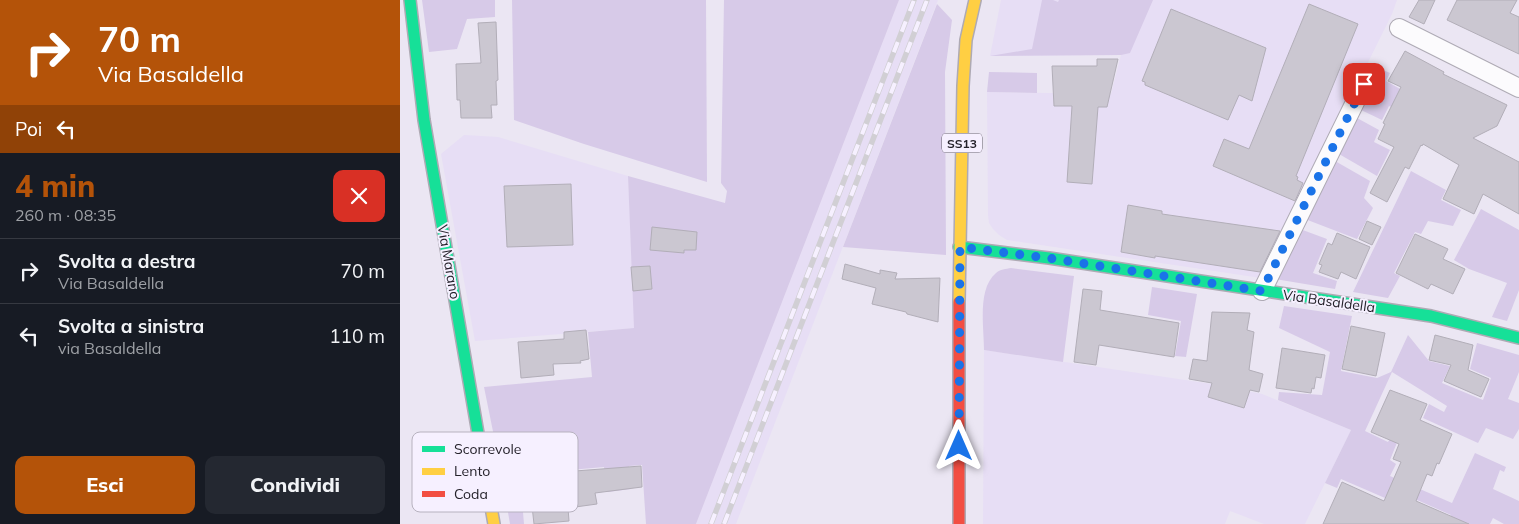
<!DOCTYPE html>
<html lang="it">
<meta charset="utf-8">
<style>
body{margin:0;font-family:Mulish,sans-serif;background:#242831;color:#f1f3f6;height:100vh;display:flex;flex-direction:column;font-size:19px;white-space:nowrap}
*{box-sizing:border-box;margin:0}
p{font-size:16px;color:#9ea1a6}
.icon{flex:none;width:28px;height:28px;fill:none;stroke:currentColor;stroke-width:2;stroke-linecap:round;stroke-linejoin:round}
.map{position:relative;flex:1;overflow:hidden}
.panel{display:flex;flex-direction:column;background:#171b24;width:400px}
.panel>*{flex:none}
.top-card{background:#b45309;color:#fff;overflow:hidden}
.pin{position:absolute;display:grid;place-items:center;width:42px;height:42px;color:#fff;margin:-21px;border-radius:10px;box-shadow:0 2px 8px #0006}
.me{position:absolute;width:55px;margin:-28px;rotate:0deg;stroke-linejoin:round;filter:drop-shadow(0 0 4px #0008)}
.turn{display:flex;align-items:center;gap:18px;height:105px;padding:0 15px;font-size:22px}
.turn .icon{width:65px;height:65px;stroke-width:2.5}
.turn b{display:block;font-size:35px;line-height:42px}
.then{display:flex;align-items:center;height:48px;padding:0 15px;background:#0003;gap:10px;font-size:19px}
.round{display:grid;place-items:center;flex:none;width:52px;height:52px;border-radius:10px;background:#242831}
.summary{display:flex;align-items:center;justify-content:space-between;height:85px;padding:0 15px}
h1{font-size:30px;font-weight:800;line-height:38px;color:#b45309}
.action{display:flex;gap:10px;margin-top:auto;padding:10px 15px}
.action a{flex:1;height:58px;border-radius:10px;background:#b45309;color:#fff;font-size:20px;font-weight:800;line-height:58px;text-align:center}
.action a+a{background:#242831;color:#f1f3f6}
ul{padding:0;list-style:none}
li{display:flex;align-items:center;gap:15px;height:65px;padding:0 15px;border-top:1px solid #363941}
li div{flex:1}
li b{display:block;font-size:19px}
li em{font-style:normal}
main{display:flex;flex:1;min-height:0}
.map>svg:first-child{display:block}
</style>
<main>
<section class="panel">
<div class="top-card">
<div class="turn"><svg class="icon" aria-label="right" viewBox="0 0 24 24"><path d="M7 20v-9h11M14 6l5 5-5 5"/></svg><div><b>70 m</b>Via Basaldella</div></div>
<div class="then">Poi<svg class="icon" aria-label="left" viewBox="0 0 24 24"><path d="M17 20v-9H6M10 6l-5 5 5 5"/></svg></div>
</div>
<div class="summary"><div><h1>4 min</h1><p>260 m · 08:35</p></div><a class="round" style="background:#d93025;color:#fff"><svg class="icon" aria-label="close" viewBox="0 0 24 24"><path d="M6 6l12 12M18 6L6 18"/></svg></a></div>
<ul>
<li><svg class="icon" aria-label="right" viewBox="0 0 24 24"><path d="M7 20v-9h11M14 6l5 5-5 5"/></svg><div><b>Svolta a destra</b><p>Via Basaldella</p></div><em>70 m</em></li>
<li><svg class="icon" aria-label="left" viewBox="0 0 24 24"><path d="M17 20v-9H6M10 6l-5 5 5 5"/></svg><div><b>Svolta a sinistra</b><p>via Basaldella</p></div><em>110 m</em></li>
</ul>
<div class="action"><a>Esci</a><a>Condividi</a></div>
</section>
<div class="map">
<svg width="1119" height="524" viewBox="0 0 1119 524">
<rect width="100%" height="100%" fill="#ebe6f3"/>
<g fill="#e7def5">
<polygon points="499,0 538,0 336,524 296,524"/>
<polygon points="601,0 997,0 992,14 861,278 607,240 599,235 593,229 589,223 588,215 587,92 711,94 721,55 590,56"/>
<polygon points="64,135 98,137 228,176 235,328 75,341 41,154"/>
<polygon points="584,350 812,384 862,394 951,430 905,524 864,524 830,511 825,524 583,524"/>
</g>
<g fill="#d7cae8">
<polygon points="22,0 95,0 95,17 67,19 57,49 29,52"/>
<polygon points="112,0 306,0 307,182 184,144 114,120"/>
<polygon points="324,0 499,0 296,524 246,524 242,465 229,466 231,489 208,492 204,467 102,476 84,387 192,377 188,332 234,328 228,176 325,203 327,191 321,183"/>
<polygon points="642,0 653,0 658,2 659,0 753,0 730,53 721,55 590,56 632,49"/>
<polygon points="537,4 552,20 545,72 546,255 443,247"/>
<polygon points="981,69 990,73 986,81 1025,103 1016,119 989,106 982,120 961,110"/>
<polygon points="589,72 637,73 637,93 587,92"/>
<polygon points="957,118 979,130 974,142 990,150 977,176 939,154"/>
<polygon points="935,161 970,181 964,198 973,208 957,239 905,219"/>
<polygon points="1011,171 1046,190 1041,200 1061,210 1053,226 1028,221 1021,234 1015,232 994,273 1000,276 988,298 953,292"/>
<polygon points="1081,209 1119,230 1119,290 1107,321 1092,317 1107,283 1069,269 1054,260"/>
<polygon points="900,229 927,239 913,273 937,281 935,289 875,279"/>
<path d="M611,268L674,276L663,362L584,350C584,327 577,289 596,273C600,269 606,269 611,268Z"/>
<polygon points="752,287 797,294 786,357 775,356 781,321 748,315"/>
<polygon points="884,306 952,316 941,371 977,378 991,372 1008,335 1029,361 1050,366 1042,383 1083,400 1091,378 1070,369 1077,343 1119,355 1119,372 1108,399 1119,403 1119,429 1113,439 1086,428 1078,443 1023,418 1029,404 1044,412 1047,406 992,372 965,431 988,442 996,427 1002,430 990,460 996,464 990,476 1052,503 1075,453 1106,467 1104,472 1100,470 1093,489 1119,501 1119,524 1104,524 1093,518 1090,524 1047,524 1051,515 990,488 985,498 941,479 937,488 925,483 951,430 878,400 879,392 922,395 930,352 879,328"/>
<polygon points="104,489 121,489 124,524 110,524"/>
</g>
<g fill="#cbc7d1" stroke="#b2aeb8">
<polygon points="1019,0 1035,0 1024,24 1009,17"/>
<polygon points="1057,0 1117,0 1110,13 1119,17 1119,54 1047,20"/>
<polygon points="909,4 958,24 896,176 898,177 897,180 903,183 895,201 813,166 824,139 849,149"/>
<polygon points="771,9 866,48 852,101 839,95 828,120 745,85 745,82 742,81"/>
<polygon points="96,22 98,80 96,81 97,105 91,105 92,118 61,118 60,100 57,100 56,64 81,63 78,23"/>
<polygon points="1005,51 1044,72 1043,74 1107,105 1097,126 1073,138 1119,162 1119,214 1083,194 1074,214 1043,199 1059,165 1023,144 1022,146 1021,145 1009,169 1005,167 987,202 970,193 994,147 978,139 985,124 983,123 1001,87 988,81"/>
<polygon points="697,59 718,59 707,107 698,107 692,184 667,182 672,106 654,106 652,66 697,66"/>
<polygon points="171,184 173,245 107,247 104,186"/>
<polygon points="728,205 762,211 762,214 880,231 860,272 755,256 755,258 721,252"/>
<polygon points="967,221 981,227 972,245 959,239"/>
<polygon points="252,227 297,232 296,250 284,250 284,253 250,250"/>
<polygon points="937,233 970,247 956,279 941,272 938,279 919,272 922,265 919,264 928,243 932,245"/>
<polygon points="1015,234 1048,249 1043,259 1065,269 1053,294 1031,284 1028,289 996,273"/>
<polygon points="445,264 480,274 480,270 497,273 495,279 540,278 538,322 507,314 506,312 472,304 476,288 442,279"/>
<polygon points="250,266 252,289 233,291 231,267"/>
<polygon points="683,289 702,291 700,310 779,323 774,357 699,345 696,365 674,362"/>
<polygon points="812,312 850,313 847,330 854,332 849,370 863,374 859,392 850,390 844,408 808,397 812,383 789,379 793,359 807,361"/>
<polygon points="951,326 985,333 976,376 942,369"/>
<polygon points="186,330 189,359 180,361 181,363 153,364 154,375 121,378 118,342 164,339 164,332"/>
<polygon points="1035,335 1073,345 1068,370 1089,379 1081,397 1044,381 1051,365 1029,360"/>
<polygon points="882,348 925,355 921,378 916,377 914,389 912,388 911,393 876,388"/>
<polygon points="990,390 1027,404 1020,420 1052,434 1039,464 1037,463 1032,476 1027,474 1016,501 1069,524 923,524 942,482 984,501 1001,462 993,459 999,444 971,432"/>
<polygon points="241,466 242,487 195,493 197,504 168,508 169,521 134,524 132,506 137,506 135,488 177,484 175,471"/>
</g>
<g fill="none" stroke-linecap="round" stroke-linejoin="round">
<g stroke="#aeaab4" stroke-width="20">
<g id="street">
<polyline points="999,28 1119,88"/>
<polyline points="862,291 964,84"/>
</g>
</g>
<g stroke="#aeaab4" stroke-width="14">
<g id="fast">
<polyline points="10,0 24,120 80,445"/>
<polyline points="559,247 649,258 1031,316 1119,338"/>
</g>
</g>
<g stroke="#aeaab4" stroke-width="14">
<g id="slow">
<polyline points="559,302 563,86 566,40 575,0"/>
<polyline points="80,445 94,524"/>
</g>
</g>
<g stroke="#aeaab4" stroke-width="14">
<polyline id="jam" points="559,302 559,524"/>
</g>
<use href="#street" stroke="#fcfbfd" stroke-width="18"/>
<use href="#fast" stroke="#16e098" stroke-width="11"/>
<use href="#slow" stroke="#ffcf43" stroke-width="11"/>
<use href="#jam" stroke="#f24e42" stroke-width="11"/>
<g stroke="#d1cfd4" stroke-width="5.5">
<g id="rail">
<polyline points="311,524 514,0"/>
<polyline points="324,524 527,0"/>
</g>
</g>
<use href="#rail" stroke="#f6f0ff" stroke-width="4" stroke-dasharray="11" stroke-linecap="butt"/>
</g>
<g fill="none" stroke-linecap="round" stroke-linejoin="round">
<polyline stroke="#1a73e8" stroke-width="9" stroke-dasharray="0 16.2" points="559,446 560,247 648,258 862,291 964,84"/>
</g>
<g text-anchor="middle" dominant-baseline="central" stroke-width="4" stroke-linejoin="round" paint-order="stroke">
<rect fill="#f6f0ff" stroke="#64606b" stroke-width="1" x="542" y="133.5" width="40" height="19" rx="4"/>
<g font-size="12" font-weight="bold" fill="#25222b">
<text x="562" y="143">SS13</text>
</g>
<g font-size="14" fill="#25222b" stroke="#f6f0ff">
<text transform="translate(49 262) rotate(80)">Via Marano</text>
<text transform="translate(929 301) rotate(8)">Via Basaldella</text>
</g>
</g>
<rect x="12" y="432" width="166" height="80" rx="8" fill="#f6f0ff" stroke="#b7b2bf" stroke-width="1"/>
<rect x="22" y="446" width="23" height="6" fill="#16e098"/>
<rect x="22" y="468" width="23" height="7" fill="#ffcf43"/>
<rect x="22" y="491" width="23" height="6" fill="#f24e42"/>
<g font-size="14" fill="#25222b">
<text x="54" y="454">Scorrevole</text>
<text x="54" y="476">Lento</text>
<text x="54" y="499">Coda</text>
</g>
</svg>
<div class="pin" style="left:964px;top:84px;background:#d93025"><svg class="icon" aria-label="arrive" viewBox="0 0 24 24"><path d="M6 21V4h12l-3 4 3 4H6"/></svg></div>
<svg class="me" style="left:559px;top:446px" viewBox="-20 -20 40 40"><path d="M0-17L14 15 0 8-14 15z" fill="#1a73e8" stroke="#fff" stroke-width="4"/></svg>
</div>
</main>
